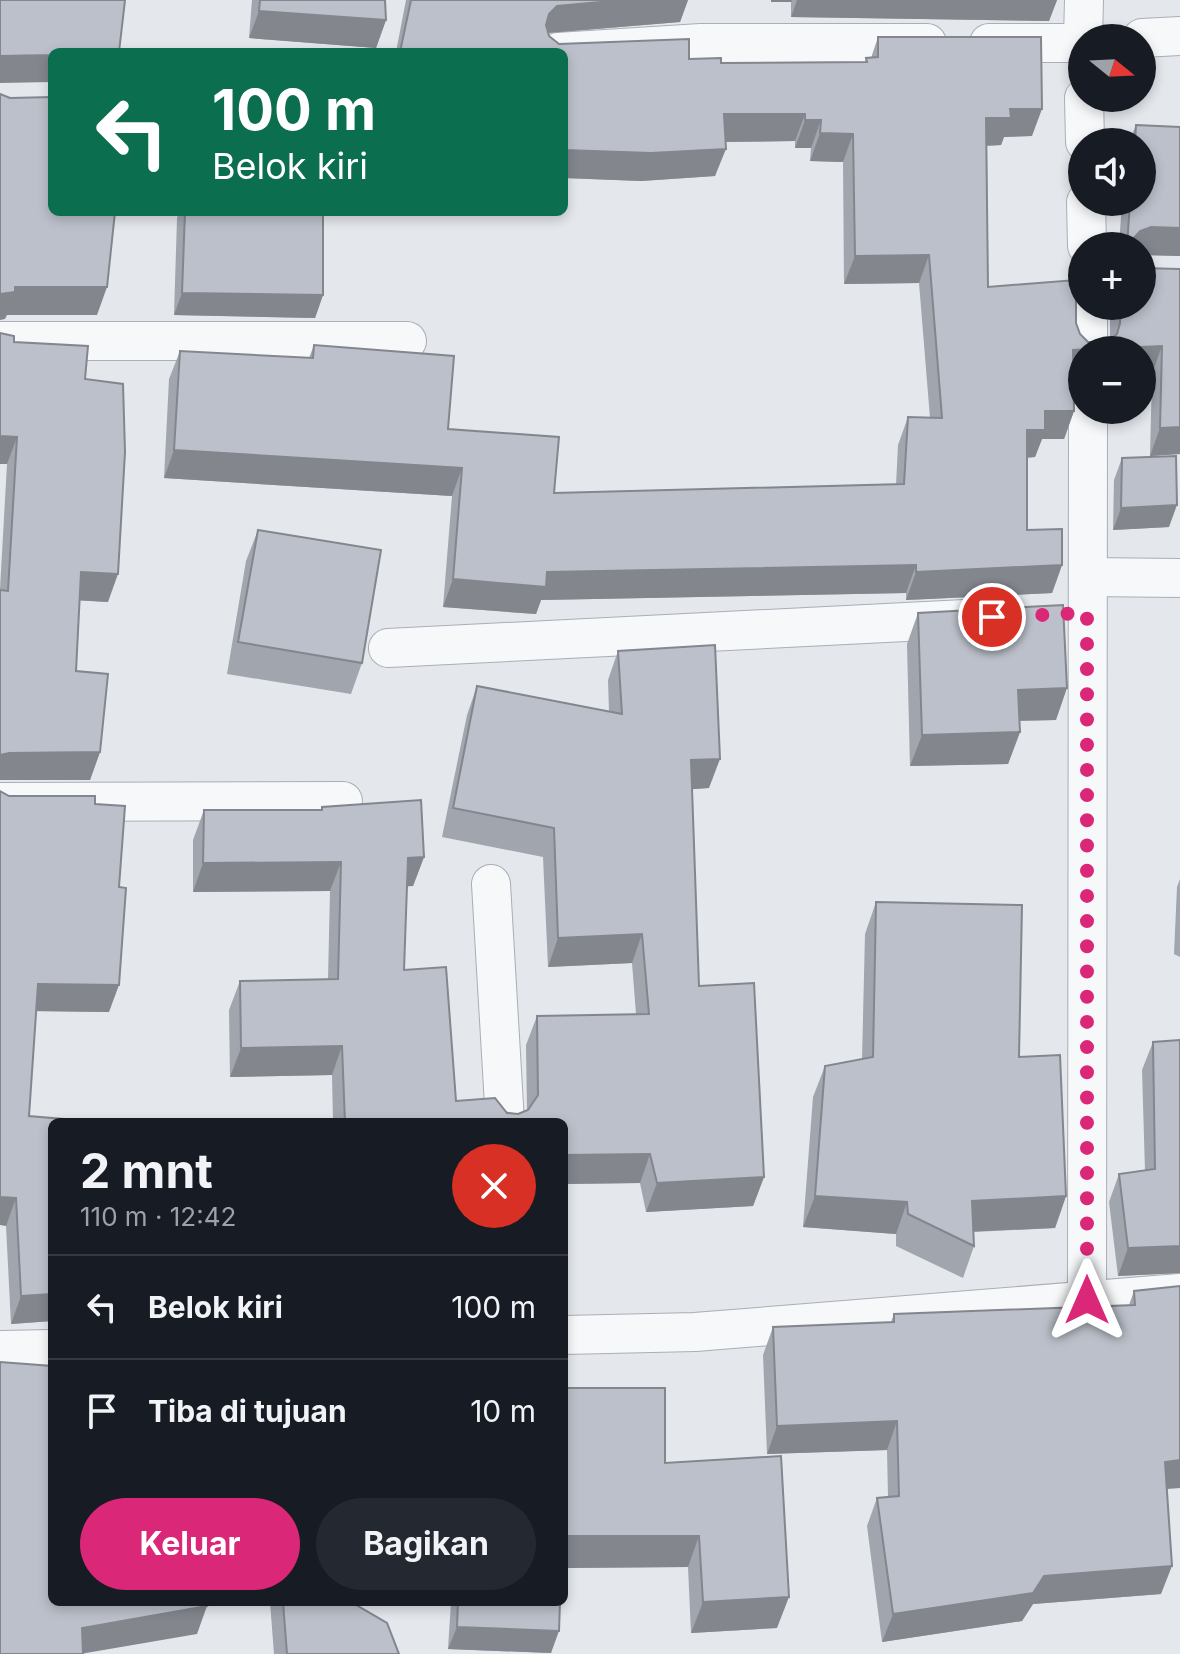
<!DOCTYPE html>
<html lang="id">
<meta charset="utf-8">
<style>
body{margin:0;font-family:Inter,sans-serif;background:#242831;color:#f1f3f6;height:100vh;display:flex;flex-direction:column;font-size:30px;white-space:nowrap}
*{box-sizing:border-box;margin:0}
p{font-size:26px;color:#9ea1a6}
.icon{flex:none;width:44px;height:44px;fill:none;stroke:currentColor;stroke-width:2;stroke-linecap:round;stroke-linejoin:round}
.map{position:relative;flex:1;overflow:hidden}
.details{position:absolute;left:48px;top:1118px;width:520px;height:488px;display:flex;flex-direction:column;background:#171b24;border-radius:12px;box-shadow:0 4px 12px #0003}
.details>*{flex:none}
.hud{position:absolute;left:48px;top:48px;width:520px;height:168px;border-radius:12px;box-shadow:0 4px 12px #0003;background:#0b6e4f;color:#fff;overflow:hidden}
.needle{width:52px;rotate:108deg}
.fabs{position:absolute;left:1068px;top:24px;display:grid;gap:16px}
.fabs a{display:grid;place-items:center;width:88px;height:88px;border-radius:50%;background:#171b24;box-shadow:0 4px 12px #0003;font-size:40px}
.pin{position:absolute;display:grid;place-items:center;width:68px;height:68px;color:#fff;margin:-34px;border:4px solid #fff;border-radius:50%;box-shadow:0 2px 8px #0007}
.me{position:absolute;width:88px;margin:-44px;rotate:0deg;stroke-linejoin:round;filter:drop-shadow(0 0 6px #0008)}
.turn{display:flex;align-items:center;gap:28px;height:168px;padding:0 32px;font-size:36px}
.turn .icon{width:104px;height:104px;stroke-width:2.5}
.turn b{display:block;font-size:56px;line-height:68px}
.round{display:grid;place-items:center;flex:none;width:84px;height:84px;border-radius:42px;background:#242831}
.head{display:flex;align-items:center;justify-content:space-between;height:136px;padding:0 32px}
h1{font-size:48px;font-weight:700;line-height:60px}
.cta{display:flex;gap:16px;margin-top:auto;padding:16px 32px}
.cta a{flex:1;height:92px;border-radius:48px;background:#db2777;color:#fff;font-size:32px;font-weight:700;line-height:92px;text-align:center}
.cta a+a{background:#242831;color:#f1f3f6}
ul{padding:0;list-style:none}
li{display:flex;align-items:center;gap:24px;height:104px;padding:0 32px;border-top:2px solid #363941}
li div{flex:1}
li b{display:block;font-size:30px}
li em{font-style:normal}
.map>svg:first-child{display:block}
</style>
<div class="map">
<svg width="1180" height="1654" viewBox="0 0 1180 1654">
<rect width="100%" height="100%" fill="#e4e7ec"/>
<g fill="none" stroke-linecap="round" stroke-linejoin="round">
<g stroke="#a9aeb7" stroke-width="40">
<g id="minor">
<polyline points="1083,38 1084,0"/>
<polyline points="1142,38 1180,36"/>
<polyline points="989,43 1082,43"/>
<polyline points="558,52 701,43 927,43"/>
<polyline points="1084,98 1085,142"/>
<polyline points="1086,202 1087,246"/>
<polyline points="1088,306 1088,350"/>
<polyline points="0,341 407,341"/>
<polyline points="1088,577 1180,578"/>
<polyline points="388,648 965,619"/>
<polyline points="0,802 343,801"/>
<polyline points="491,884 505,1122"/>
<polyline points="1087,1300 1088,410"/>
<polyline points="564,1335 695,1332 1180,1293"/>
<polyline points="0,1350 52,1349"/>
</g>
</g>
<use href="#minor" stroke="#f7f8fa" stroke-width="38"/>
</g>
<g fill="#a1a5ae">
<polygon points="252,0 385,0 386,20 376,48 249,38"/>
<polygon points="406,0 688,0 680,22 549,33 549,36 559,44 721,63 865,62 866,58 871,58 878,37 1032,136 1004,137 1001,145 987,146 988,287 1076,323 1080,334 1088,342 1108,342 1110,340 1110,311 1112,306 1142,306 1180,269 1180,454 1150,456 1152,374 1082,350 1082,377 1073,377 1074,411 1064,439 1042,439 1035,457 1027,458 1027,530 1062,565 1052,593 906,600 906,593 541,600 536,614 443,607 452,496 164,478 169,379 180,351 309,358 314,345 448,429 554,493 896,485 898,445 908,417 930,418 919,283 844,284 843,162 810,161 811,148 795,148 795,141 725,142 715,176 641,181 564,178 564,52 396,52"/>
<polygon points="771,0 1057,0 1049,21 791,17 791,2 771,2"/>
<polygon points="1136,125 1180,127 1180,256 1142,255 1142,246 1119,246 1122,202 1142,202 1142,142 1129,142"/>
<polygon points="179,212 323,212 323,295 315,318 174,315 177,218"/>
<polygon points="0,333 14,342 85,379 108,602 79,600 76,671 100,752 90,780 0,780 0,589 7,464 0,464"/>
<polygon points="1122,458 1169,527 1113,530 1114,480"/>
<polygon points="258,530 362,663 351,694 227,674 246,561"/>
<polygon points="918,613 1056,720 1019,721 1020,732 1008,764 910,766 907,644"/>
<polygon points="618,651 709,788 692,789 699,986 764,1177 753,1206 646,1212 640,1183 564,1184 564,1122 333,1122 332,1075 230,1077 229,1010 240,981 328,979 330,891 193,892 193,840 204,810 320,810 322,807 424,857 413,886 407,886 404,970 456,1101 518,1114 527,1111 526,1045 537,1016 636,1014 632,963 548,967 543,857 442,837 467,715 477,686 609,712 608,680"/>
<polygon points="9,796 95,804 109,1012 36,1011 29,1116 52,1122 52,1321 11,1324 6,1226"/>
<polygon points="1180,879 1180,957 1174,954 1177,887"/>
<polygon points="876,902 1019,1057 1066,1196 1055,1228 974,1232 974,1246 963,1278 896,1246 896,1234 803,1227 813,1097 825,1066 862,1059 865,934"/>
<polygon points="1180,1040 1180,1273 1118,1276 1109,1202 1119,1174 1145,1171 1142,1070 1153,1042"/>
<polygon points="1134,1291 1166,1489 1161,1594 1033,1604 1022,1621 882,1642 867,1526 877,1498 888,1497 887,1450 767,1454 763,1355 773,1327 891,1322 894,1314 1129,1305"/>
<polygon points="566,1388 665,1463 777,1628 691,1633 688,1567 564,1568 564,1392"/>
<polygon points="270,1602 351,1602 399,1654 274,1654"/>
<polygon points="451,1602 560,1602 551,1653 448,1649"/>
</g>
<g fill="#83868d">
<polygon points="623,0 688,0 680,22 547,33 539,42 549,14 557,6"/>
<polygon points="771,0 792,0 791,2 771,2"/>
<polygon points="797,0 1057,0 1049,21 791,17"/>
<polygon points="259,11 386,20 376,48 249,38"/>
<polygon points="52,55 52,82 0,83 0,56"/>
<polygon points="1010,109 1042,109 1032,136 1004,137 1001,145 976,146 986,118"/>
<polygon points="724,114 805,114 795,141 714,142"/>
<polygon points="805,120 821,120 811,148 795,148"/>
<polygon points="820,133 853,134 843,162 810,161"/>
<polygon points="726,149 715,176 641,181 564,178 564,150"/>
<polygon points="1151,227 1180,228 1180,256 1142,255 1142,246 1130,246 1132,240 1140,231"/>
<polygon points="929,255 919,283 844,284 855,256"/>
<polygon points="15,287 107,287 97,315 7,315 5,319 0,320 0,294"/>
<polygon points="182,293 323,295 315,318 174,315"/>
<polygon points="1162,346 1152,374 1142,374 1142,350 1082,350 1082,377 1062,378 1073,350"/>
<polygon points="1045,411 1074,411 1064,439 1042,439 1035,457 1017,458 1027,430"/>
<polygon points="1180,427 1180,454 1150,456 1160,428"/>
<polygon points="0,436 17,437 7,464 0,464"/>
<polygon points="174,450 462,468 452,496 164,478"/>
<polygon points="1177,505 1169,527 1113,530 1121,508"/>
<polygon points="916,565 906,593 541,600 536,614 443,607 453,579 547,572"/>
<polygon points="1062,565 1052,593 906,600 916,572"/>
<polygon points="81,572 118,574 108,602 71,600"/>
<polygon points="1067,688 1056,720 1007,721 1018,690"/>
<polygon points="1020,732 1008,764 910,766 922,735"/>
<polygon points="100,752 90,780 0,780 0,755 9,753"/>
<polygon points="720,759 709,788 680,790 691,760"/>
<polygon points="424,857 413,886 397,887 408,858"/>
<polygon points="341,862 330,891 193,892 203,863"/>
<polygon points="642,934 632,963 548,967 558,938"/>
<polygon points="38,984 119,985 109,1012 28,1011"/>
<polygon points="342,1046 332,1075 230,1077 241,1048"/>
<polygon points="650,1154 640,1183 564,1184 564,1155"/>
<polygon points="764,1177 753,1206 646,1212 657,1183"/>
<polygon points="815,1196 907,1202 896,1234 803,1227"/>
<polygon points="1066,1196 1055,1228 961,1232 972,1201"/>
<polygon points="0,1197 16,1198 6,1226 0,1225"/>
<polygon points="1180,1246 1180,1273 1118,1276 1128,1248"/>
<polygon points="52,1294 52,1321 11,1324 21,1296"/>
<polygon points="897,1421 887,1450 767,1454 777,1426"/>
<polygon points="1180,1460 1180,1488 1154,1490 1165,1462"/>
<polygon points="564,1536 699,1536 688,1567 564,1568"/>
<polygon points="1172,1566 1161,1594 1033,1604 1022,1621 882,1642 893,1614 1044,1576"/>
<polygon points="789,1597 777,1628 691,1633 703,1602"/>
<polygon points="207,1606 197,1634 80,1654 82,1628"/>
<polygon points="457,1627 559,1631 551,1653 448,1649"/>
</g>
<g fill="#bbc0ca" stroke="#83868d" stroke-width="2">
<polygon points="0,0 125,0 119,52 52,52 52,55 0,56"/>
<polygon points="260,0 385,0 386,20 259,11"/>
<polygon points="411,0 623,0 557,6 549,14 546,25 549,36 559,44 689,39 689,59 721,58 721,63 867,62 866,58 878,57 878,37 1041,37 1042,109 1010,109 1011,118 986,118 988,287 1076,280 1076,323 1080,334 1088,342 1108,342 1117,334 1120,323 1120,306 1142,306 1142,268 1180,269 1180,427 1160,428 1162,346 1073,350 1074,411 1045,411 1045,430 1027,430 1027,530 1062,529 1062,565 916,572 916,565 547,572 546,587 453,579 462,468 174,450 180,351 313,358 314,345 454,356 448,429 559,437 554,493 904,484 908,417 942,418 929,255 855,256 853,134 820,133 821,120 805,120 805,114 724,114 726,149 651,153 564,150 564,52 400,52"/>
<polygon points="0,94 10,98 52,97 52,212 115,212 107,287 15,287 15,292 0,294"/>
<polygon points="1136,125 1180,127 1180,228 1151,227 1140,231 1132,240 1133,246 1127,246 1130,202 1142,202 1142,142 1135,142"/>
<polygon points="185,212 323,212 323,295 182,293"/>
<polygon points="0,333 14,336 14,342 88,346 85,379 123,384 125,452 118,574 81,572 76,671 108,674 100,752 9,753 0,755 0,590 8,591 17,437 0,436"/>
<polygon points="1176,456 1177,505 1121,508 1122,458"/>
<polygon points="258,530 381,550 362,663 238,642"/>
<polygon points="1063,605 1067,688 1018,690 1020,732 922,735 918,613"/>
<polygon points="715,645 720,759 691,760 699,986 754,983 764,1177 657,1183 650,1154 564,1155 564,1122 345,1122 342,1046 241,1048 240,981 338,979 341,862 203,863 204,810 322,810 322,807 421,800 424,857 408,858 404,970 446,967 456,1101 495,1098 507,1113 518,1114 528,1110 538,1095 537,1016 649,1014 642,934 558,938 554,828 453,808 477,686 622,714 618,651"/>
<polygon points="0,791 9,796 95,796 95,804 125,806 119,887 126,888 119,985 38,984 29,1116 75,1120 75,1122 52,1122 52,1294 21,1296 16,1198 0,1197"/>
<polygon points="876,902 1022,905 1019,1057 1060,1055 1066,1196 972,1201 974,1246 908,1214 907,1202 815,1196 825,1066 873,1057"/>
<polygon points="1180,1040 1180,1246 1128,1248 1119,1174 1155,1169 1153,1042"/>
<polygon points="1180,1286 1180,1460 1165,1462 1172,1566 1044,1576 1033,1593 893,1614 877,1498 899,1496 897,1421 777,1426 773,1327 894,1322 894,1314 1135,1305 1134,1291"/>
<polygon points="0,1362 52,1366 52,1602 206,1602 207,1606 82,1628 83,1654 0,1654"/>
<polygon points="566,1388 665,1388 665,1463 781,1456 789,1597 703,1602 699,1536 564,1536"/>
<polygon points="283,1602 351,1602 387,1623 399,1654 287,1654"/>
<polygon points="458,1602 560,1602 559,1631 457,1627"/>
</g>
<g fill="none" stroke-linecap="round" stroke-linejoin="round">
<polyline stroke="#db2777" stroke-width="14" stroke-dasharray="0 25.2" points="992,617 1087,613 1087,1300"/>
</g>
</svg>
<div class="fabs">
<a><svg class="needle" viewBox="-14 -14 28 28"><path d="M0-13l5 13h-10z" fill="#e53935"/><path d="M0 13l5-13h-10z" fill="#9ea1a6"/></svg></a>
<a><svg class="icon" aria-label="sound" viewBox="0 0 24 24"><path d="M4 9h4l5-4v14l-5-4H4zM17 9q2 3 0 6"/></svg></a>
<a>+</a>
<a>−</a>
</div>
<div class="pin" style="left:992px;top:617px;background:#d93025"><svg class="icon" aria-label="arrive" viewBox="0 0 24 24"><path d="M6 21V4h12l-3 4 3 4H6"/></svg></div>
<svg class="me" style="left:1087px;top:1300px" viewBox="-20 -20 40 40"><path d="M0-17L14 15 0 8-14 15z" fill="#db2777" stroke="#fff" stroke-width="4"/></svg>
<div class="hud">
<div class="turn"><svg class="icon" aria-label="left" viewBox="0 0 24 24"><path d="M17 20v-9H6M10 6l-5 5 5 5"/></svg><div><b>100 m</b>Belok kiri</div></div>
</div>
<section class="details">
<div class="head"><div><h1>2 mnt</h1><p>110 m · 12:42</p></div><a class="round" style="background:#d93025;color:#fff"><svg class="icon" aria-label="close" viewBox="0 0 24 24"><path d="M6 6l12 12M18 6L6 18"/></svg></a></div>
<ul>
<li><svg class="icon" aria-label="left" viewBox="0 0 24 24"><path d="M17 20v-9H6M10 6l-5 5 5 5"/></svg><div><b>Belok kiri</b></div><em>100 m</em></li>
<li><svg class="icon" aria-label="arrive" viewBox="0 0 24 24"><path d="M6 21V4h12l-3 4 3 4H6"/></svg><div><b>Tiba di tujuan</b></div><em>10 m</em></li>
</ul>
<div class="cta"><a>Keluar</a><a>Bagikan</a></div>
</section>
</div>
